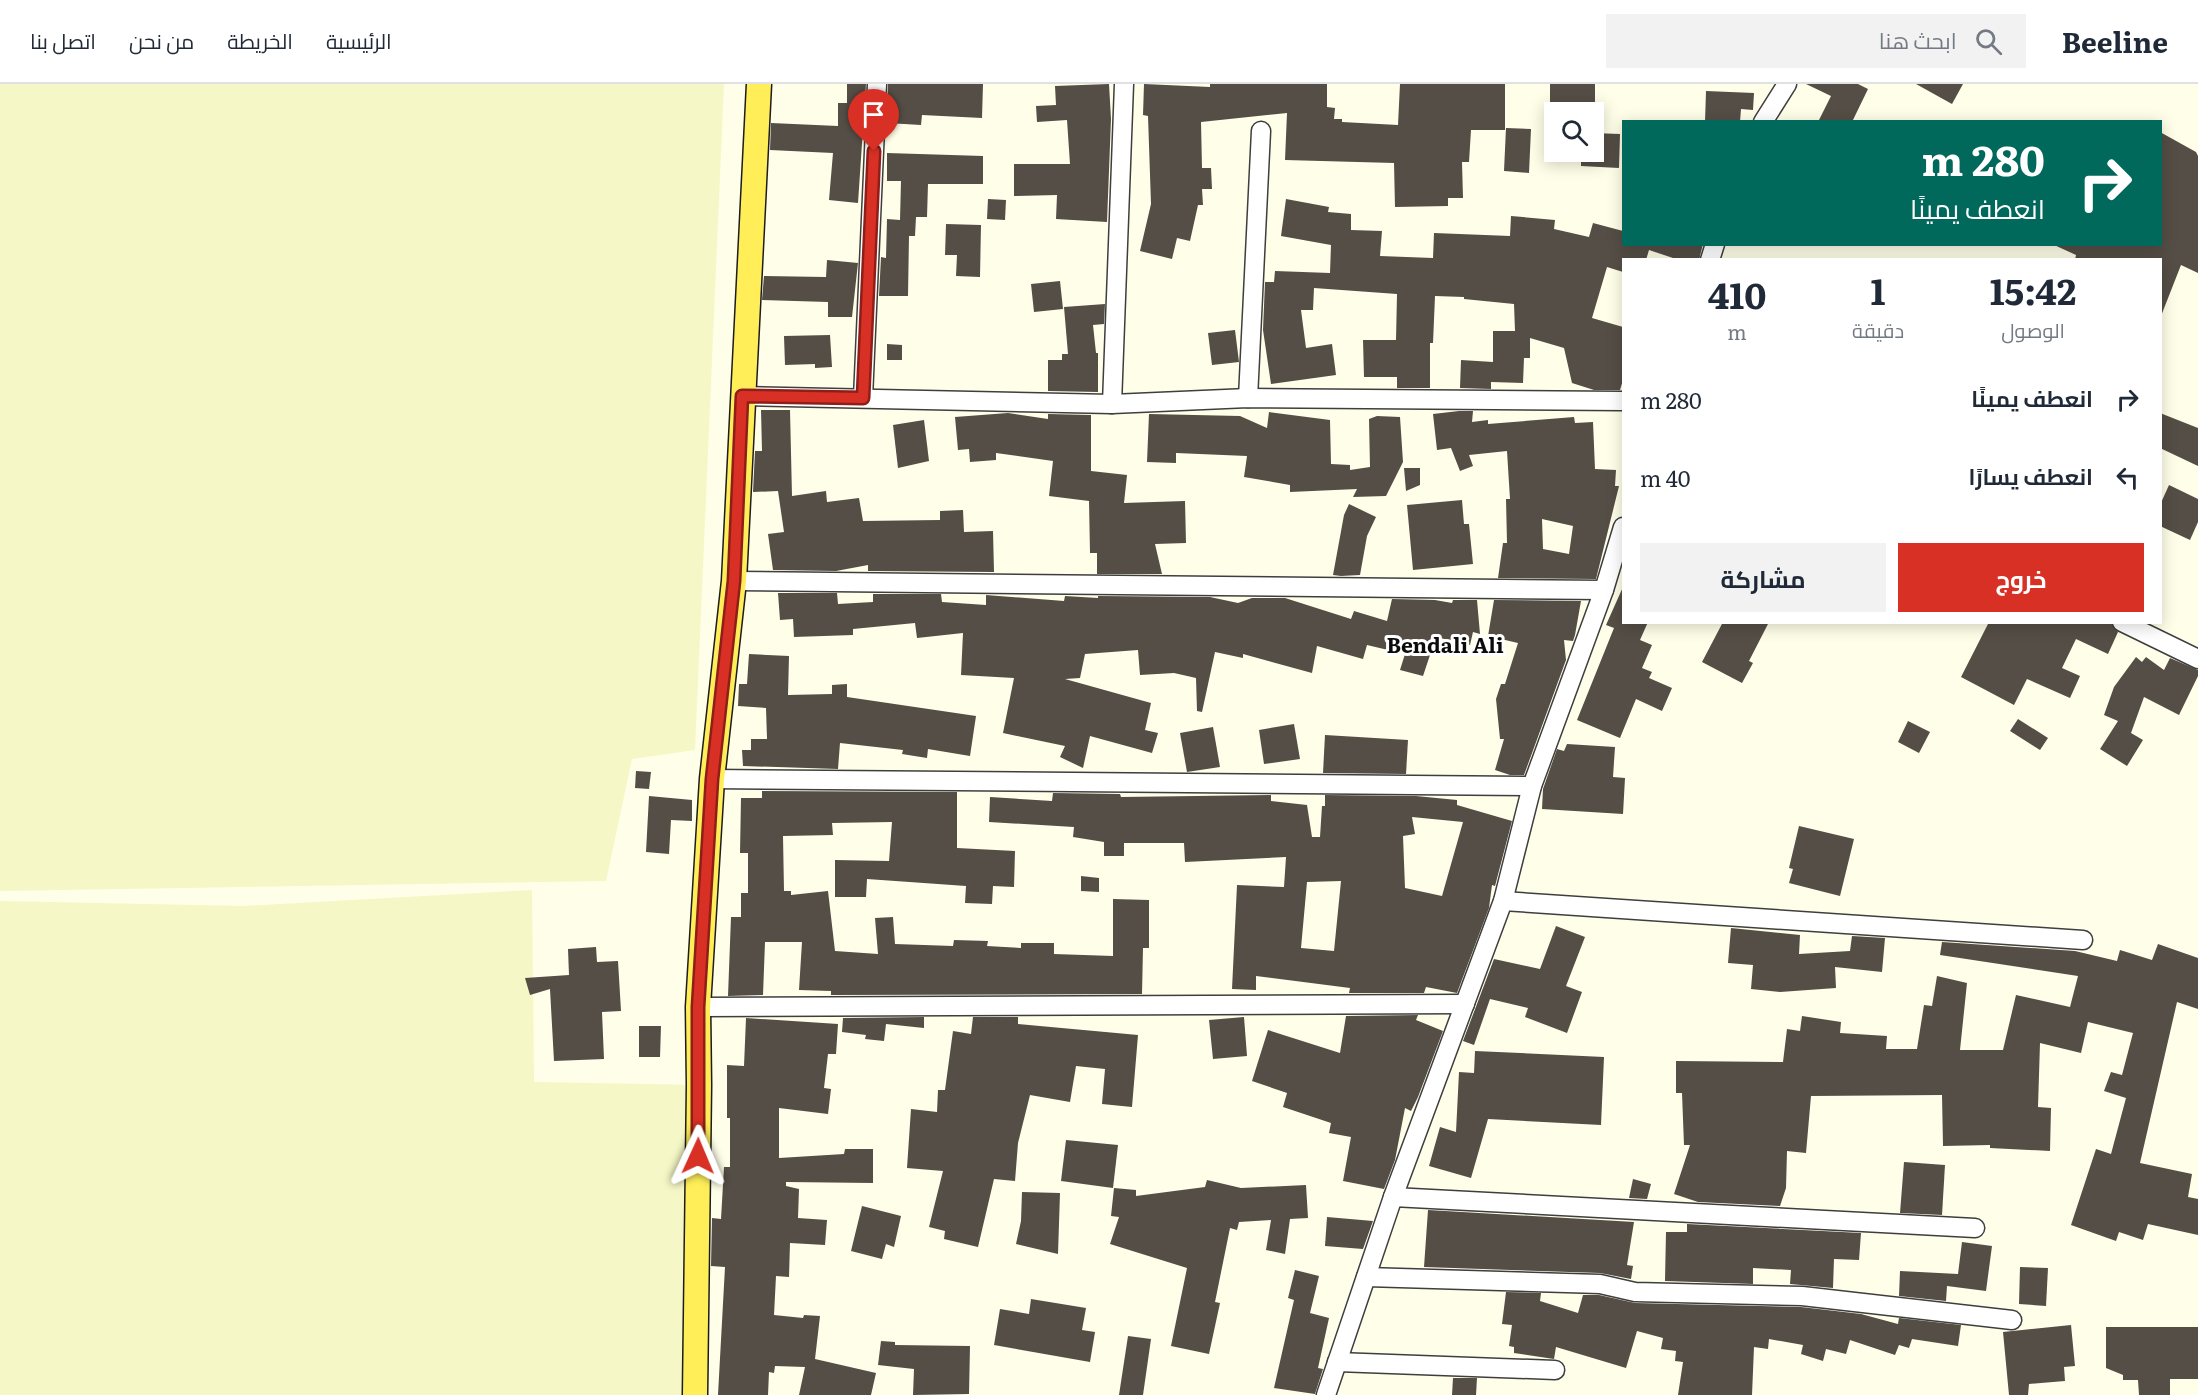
<!DOCTYPE html>
<html lang="ar">
<meta charset="utf-8">
<style>
body{margin:0;font-family:Literata,Cairo,serif;background:#f2f2f3;color:#1f2937;direction:rtl;height:100vh;display:flex;flex-direction:column;font-size:22px;white-space:nowrap}
*{box-sizing:border-box;margin:0}
p{font-size:20px;color:#747a83}
.icon{flex:none;width:33px;height:33px;fill:none;stroke:currentColor;stroke-width:2;stroke-linecap:round;stroke-linejoin:round}
.map{position:relative;flex:1;overflow:hidden;direction:ltr}
.side{position:absolute;left:1622px;top:174px;width:540px;height:366px;display:flex;flex-direction:column;background:#fff;border-radius:0px;box-shadow:0 3px 15px #0003;direction:rtl}
.side>*{flex:none}
.hud{position:absolute;left:1622px;top:36px;width:540px;height:126px;border-radius:0px;box-shadow:0 3px 15px #0003;direction:rtl;background:#00695c;color:#fff;overflow:hidden}
.tools{position:absolute;left:1544px;top:18px;display:grid;gap:12px}
.tools a{display:grid;place-items:center;width:60px;height:60px;border-radius:0px;background:#fff;box-shadow:0 3px 15px #0003;font-size:30px}
.pin{position:absolute;display:grid;place-items:center;width:51px;height:51px;color:#fff;margin:-62px -26px;border-radius:50% 50% 50% 0;rotate:-45deg;box-shadow:0 0 6px #0007}
.pin .icon{rotate:45deg}
.me{position:absolute;width:66px;margin:-33px;rotate:1deg;stroke-linejoin:round;filter:drop-shadow(0 0 4px #0008)}
.turn{display:flex;align-items:center;gap:21px;height:126px;padding:0 18px;font-size:27px}
.turn .icon{width:78px;height:78px;stroke-width:2.5}
.turn b{display:block;font-size:42px;line-height:51px}
.eta{display:flex;justify-content:space-evenly;align-items:center;height:102px;text-align:center}
.eta b{font-size:36px;font-weight:700;line-height:42px}
.button{display:flex;gap:12px;margin-top:auto;padding:12px 18px}
.button a{flex:1;height:69px;border-radius:0px;background:#d93025;color:#fff;font-size:24px;font-weight:700;line-height:69px;text-align:center}
.button a+a{background:#f2f2f3;color:#1f2937}
ul{padding:0;list-style:none}
li{display:flex;align-items:center;gap:18px;height:78px;padding:0 18px}
li div{flex:1}
li b{display:block;font-size:22px}
li em{font-style:normal}
header{display:flex;align-items:center;gap:36px;box-sizing:border-box;height:84px;padding:0 30px;background:#fff;border-bottom:2px solid #e0e1e3}
header strong{font-size:28px}
nav{display:flex;gap:33px;margin-inline-start:auto;font-size:21px}
.search{width:420px;height:54px;background:#f2f2f3;display:flex;align-items:center;gap:15px;box-sizing:border-box;padding:0 21px;border-radius:0px;color:#747a83;font-size:22px}
.map>svg:first-child{display:block}
</style>
<header>
<strong>Beeline</strong>
<div class="search"><svg class="icon" aria-label="search" viewBox="0 0 24 24"><circle cx="10" cy="10" r="6"/><path d="M15 15l6 6"/></svg>ابحث هنا</div>
<nav><a>الرئيسية</a><a>الخريطة</a><a>من نحن</a><a>اتصل بنا</a></nav>
</header>
<div class="map">
<svg width="2198" height="1311" viewBox="0 0 2198 1311">
<rect width="100%" height="100%" fill="#fffee8"/>
<g fill="#f5f7c6">
<polygon points="0,0 724,0 695,666 632,675 606,797 0,807"/>
<polygon points="532,806 534,998 699,1001 695,1311 0,1311 0,817 243,822"/>
</g>
<g fill="#544e46" fill-rule="evenodd">
<polygon points="847,0 866,0 858,119 829,116 833,69 770,66 771,39 838,42 838,19 847,19"/>
<polygon points="888,0 983,0 982,34 922,31 921,41 887,39"/>
<polygon points="1109,0 1111,35 1107,138 1056,135 1057,111 1014,112 1014,80 1070,80 1067,36 1037,38 1036,22 1056,21 1055,2"/>
<polygon points="1144,0 1210,3 1210,0 1327,0 1327,23 1335,24 1334,35 1342,35 1342,38 1398,41 1400,0 1505,0 1505,46 1471,46 1469,78 1462,78 1463,114 1448,114 1448,122 1395,123 1394,79 1285,76 1287,29 1201,38 1202,84 1211,84 1212,105 1202,105 1203,121 1198,121 1190,157 1177,154 1172,175 1140,167 1151,120 1148,32 1143,31"/>
<rect x="1550" y="0" width="45" height="28"/>
<polygon points="1806,0 1858,0 1868,5 1852,38 1818,38 1831,12"/>
<polygon points="1916,0 1963,0 1952,20"/>
<polygon points="1706,7 1754,9 1753,26 1741,25 1740,38 1705,38"/>
<polygon points="1506,44 1531,45 1529,89 1504,87"/>
<polygon points="2160,48 2196,68 2198,72 2198,189 2181,181 2161,232 2160,176 2075,176 2076,171 2052,160 2160,160"/>
<polygon points="1593,49 1620,50 1619,84 1581,82 1581,68 1593,68"/>
<polygon points="887,69 983,72 983,100 928,100 927,133 916,133 915,152 909,152 908,212 879,212 881,173 886,174 887,135 900,136 901,97 887,97"/>
<polygon points="988,115 1006,116 1005,136 987,135"/>
<polygon points="1286,115 1329,123 1328,128 1351,130 1351,146 1382,147 1380,172 1433,174 1434,149 1510,152 1511,132 1555,136 1554,145 1589,153 1593,139 1623,147 1623,160 1703,160 1699,176 1679,176 1649,166 1646,176 1623,176 1623,188 1607,183 1592,234 1623,243 1623,296 1620,306 1594,306 1572,299 1564,264 1530,254 1530,274 1524,274 1523,299 1491,298 1491,305 1460,304 1461,276 1493,278 1493,247 1515,247 1514,220 1464,215 1464,213 1435,212 1433,259 1430,259 1430,304 1397,304 1397,293 1364,293 1363,256 1396,256 1397,210 1314,204 1313,226 1301,226 1306,264 1332,260 1336,291 1271,300 1263,246 1265,198 1274,198 1275,187 1330,189 1331,161 1281,152"/>
<polygon points="946,140 981,141 980,193 956,192 957,171 945,171"/>
<polygon points="827,176 858,179 852,233 828,233 828,218 762,216 764,192 826,193"/>
<polygon points="1060,197 1063,225 1034,228 1031,200"/>
<polygon points="1105,220 1104,240 1093,241 1096,269 1098,269 1098,308 1048,307 1048,276 1062,276 1062,270 1068,270 1064,223"/>
<polygon points="1235,246 1239,278 1212,281 1208,249"/>
<polygon points="830,251 832,283 815,284 815,280 785,281 784,252"/>
<polygon points="887,260 902,261 902,276 887,276"/>
<polygon points="761,326 790,326 792,412 826,407 827,418 859,414 863,437 940,436 940,427 963,426 964,448 993,447 994,488 868,487 868,481 836,487 773,486 768,450 784,448 778,407 753,408 755,367 762,367"/>
<path d="M1459,327H1473L1472,338L1488,336V340L1574,333L1575,339L1593,338L1595,385L1616,386L1615,402H1619L1596,495L1498,494L1503,459H1507L1506,415H1510L1507,367L1469,371L1473,382L1460,387L1451,364L1437,366L1433,330ZM1542,435L1573,442L1569,470L1543,465Z"/>
<polygon points="1269,328 1330,336 1331,380 1350,381 1350,386 1370,383 1369,335 1377,332 1400,333 1403,378 1386,412 1353,413 1357,405 1290,408 1290,401 1244,393 1247,372 1176,369 1176,379 1147,378 1149,330 1240,332 1267,344"/>
<polygon points="1008,329 1048,335 1048,330 1091,331 1091,387 1127,391 1124,419 1185,417 1186,459 1155,460 1162,490 1097,490 1097,469 1090,469 1089,417 1049,412 1053,377 996,369 996,376 970,378 969,365 958,366 955,333"/>
<polygon points="2160,329 2198,344 2198,382 2160,364"/>
<polygon points="924,336 929,377 898,384 893,341"/>
<polygon points="1404,384 1420,384 1420,401 1406,407"/>
<polygon points="2169,401 2198,415 2198,438 2190,456 2160,442 2160,421"/>
<polygon points="1462,416 1464,440 1469,440 1473,480 1413,486 1407,421"/>
<polygon points="1349,420 1376,433 1367,452 1360,491 1341,492 1333,491 1344,431"/>
<polygon points="1623,503 1623,538 1648,538 1640,556 1652,561 1642,584 1652,588 1649,594 1672,604 1662,627 1636,615 1620,654 1577,636 1614,544 1606,541"/>
<polygon points="778,509 837,509 838,520 873,518 873,510 941,510 942,518 986,521 986,511 1064,517 1065,512 1098,514 1098,512 1210,513 1238,519 1252,514 1285,514 1351,535 1354,527 1387,537 1392,515 1435,516 1452,519 1453,516 1477,516 1480,550 1473,548 1470,561 1436,553 1423,592 1400,586 1405,570 1367,561 1363,575 1317,562 1312,589 1243,570 1243,574 1215,568 1202,628 1197,627 1196,594 1174,589 1140,591 1138,566 1085,570 1080,594 1065,595 1151,619 1145,646 1158,649 1152,669 1090,652 1083,684 1060,673 1065,662 1003,649 1014,594 961,591 963,549 917,554 915,539 853,545 853,551 794,553 793,535 780,536"/>
<polygon points="1494,516 1581,517 1575,551 1573,557 1564,556 1566,576 1524,691 1510,691 1495,686 1504,655 1500,655 1496,615 1501,600 1505,600 1518,559 1488,552"/>
<polygon points="1723,538 1769,538 1749,577 1753,579 1742,599 1702,578"/>
<polygon points="1989,538 2110,538 2118,548 2108,570 2076,555 2062,584 2080,592 2070,614 2027,595 2014,621 1961,593"/>
<polygon points="749,570 789,572 788,611 832,610 832,601 847,600 847,613 976,632 970,672 928,665 927,674 902,670 903,666 840,659 838,685 743,682 742,666 751,666 751,655 767,655 766,624 738,622 739,600 747,600"/>
<polygon points="2136,573 2142,578 2146,573 2164,586 2170,574 2198,586 2198,592 2179,631 2144,613 2131,649 2143,656 2127,682 2100,665 2118,637 2104,631 2114,603"/>
<polygon points="2018,635 2048,654 2040,666 2010,647"/>
<polygon points="1908,637 1930,648 1919,669 1898,658"/>
<polygon points="1294,640 1300,675 1264,680 1259,646"/>
<polygon points="1213,643 1220,683 1187,688 1180,649"/>
<polygon points="1325,651 1408,656 1406,690 1323,689"/>
<polygon points="1567,660 1615,663 1613,693 1625,694 1623,730 1542,725 1543,705 1557,665 1564,667"/>
<polygon points="636,687 651,688 649,705 635,704"/>
<polygon points="762,707 957,708 957,764 1015,767 1014,803 993,802 992,820 965,819 966,802 867,795 866,813 835,813 835,776 889,777 892,738 832,739 833,751 783,752 784,807 791,807 791,811 828,807 835,867 878,870 875,834 893,833 895,860 953,862 954,856 988,857 987,862 1021,864 1021,859 1054,859 1054,870 1113,872 1113,815 1149,816 1149,864 1143,864 1142,910 831,911 831,907 799,906 802,858 765,858 763,911 728,912 731,833 741,833 741,809 748,809 748,769 740,769 741,714 762,714"/>
<path d="M1053,709L1120,710L1121,713L1271,711V717L1307,721L1312,753H1320L1322,722H1325V711L1416,712L1457,716V721L1512,737L1495,802L1492,801L1489,824L1457,909L1426,903L1424,909H1349L1350,904L1256,892V906L1232,905L1237,801L1284,803L1286,773L1185,778L1184,759H1124V772H1104V758L1073,753L1074,743L989,738L990,713L1052,717ZM1412,733L1463,738L1442,812L1405,804L1403,752L1415,750ZM1341,797L1334,867L1301,864L1307,798Z"/>
<polygon points="649,712 692,716 692,737 671,736 669,770 646,768"/>
<polygon points="1799,742 1854,755 1840,812 1789,799 1793,785 1789,784"/>
<polygon points="1081,792 1099,794 1099,808 1081,807"/>
<polygon points="1556,842 1585,853 1566,902 1582,908 1567,949 1525,933 1528,924 1490,915 1474,961 1463,957 1494,875 1540,885"/>
<polygon points="1731,844 1800,851 1799,870 1850,867 1852,852 1885,854 1882,888 1835,883 1836,904 1780,908 1751,905 1753,881 1728,879"/>
<polygon points="1942,858 2075,867 2117,877 2120,866 2152,876 2158,860 2198,874 2198,925 2177,918 2140,1079 2192,1090 2188,1113 2198,1115 2198,1151 2148,1140 2143,1156 2119,1148 2116,1157 2071,1141 2096,1065 2111,1070 2126,1014 2104,1007 2111,988 2122,991 2133,949 2088,938 2081,969 2040,959 2038,1023 2051,1024 2050,1067 1990,1064 1990,1061 1943,1062 1942,1011 1811,1012 1806,1069 1787,1067 1786,1104 1780,1122 1698,1118 1674,1110 1690,1061 1684,1061 1682,1009 1676,1009 1676,977 1783,978 1787,945 1800,947 1802,932 1841,938 1840,949 1887,952 1886,965 1917,965 1924,921 1932,922 1937,892 1967,899 1960,966 2003,966 2016,911 2070,923 2078,892 1940,871"/>
<polygon points="596,863 597,878 618,877 621,927 602,928 604,975 554,977 550,905 530,911 525,894 569,891 568,865"/>
<polygon points="1418,931 1416,936 1443,947 1418,1013 1411,1027 1405,1024 1395,1076 1384,1105 1343,1097 1351,1053 1329,1049 1331,1039 1283,1023 1287,1009 1252,997 1268,946 1340,969 1346,932"/>
<polygon points="924,933 924,944 886,940 884,957 865,955 866,951 842,948 843,934"/>
<polygon points="973,933 1018,933 1018,940 1138,951 1132,1023 1102,1020 1105,985 1076,982 1070,1018 1030,1011 1018,1059 1015,1097 994,1095 978,1163 944,1155 945,1147 929,1143 943,1087 907,1084 911,1025 937,1028 938,1006 945,1006 953,947 971,950"/>
<polygon points="1244,933 1247,972 1213,975 1209,936"/>
<polygon points="746,934 838,940 836,970 828,970 824,1004 831,1005 828,1030 779,1024 779,1074 844,1070 845,1065 873,1065 873,1099 786,1098 786,1102 799,1105 798,1134 827,1136 825,1161 790,1159 789,1193 776,1192 774,1231 803,1234 804,1231 820,1232 815,1275 876,1289 871,1311 799,1311 805,1283 775,1282 774,1289 769,1288 768,1311 718,1311 725,1183 711,1182 712,1134 721,1135 724,1083 730,1083 730,1034 727,1034 727,981 744,982"/>
<polygon points="639,942 661,942 660,973 639,973"/>
<polygon points="1475,967 1604,973 1601,1041 1488,1035 1471,1094 1429,1082 1440,1043 1456,1048 1459,988 1474,989"/>
<polygon points="1066,1056 1118,1061 1113,1104 1061,1097"/>
<polygon points="1904,1078 1945,1081 1942,1131 1900,1129"/>
<polygon points="1633,1095 1651,1100 1647,1115 1629,1114"/>
<polygon points="1207,1096 1241,1104 1306,1101 1308,1134 1290,1135 1285,1170 1266,1166 1271,1136 1239,1138 1237,1146 1230,1144 1215,1218 1220,1219 1209,1270 1171,1262 1187,1184 1110,1160 1119,1133 1111,1132 1114,1104 1136,1106 1136,1112 1205,1103"/>
<polygon points="1022,1108 1060,1109 1058,1170 1016,1160 1021,1137"/>
<polygon points="862,1122 901,1132 894,1163 886,1160 882,1175 851,1167"/>
<polygon points="1428,1126 1634,1138 1627,1181 1633,1182 1631,1195 1600,1189 1424,1183"/>
<polygon points="1327,1133 1373,1137 1363,1165 1325,1162"/>
<polygon points="1687,1140 1861,1149 1859,1176 1834,1175 1833,1204 1790,1200 1791,1186 1753,1184 1753,1200 1665,1197 1666,1148 1687,1148"/>
<polygon points="1962,1158 1992,1162 1986,1207 1947,1202 1946,1217 1899,1212 1900,1187 1958,1190"/>
<polygon points="2020,1183 2048,1184 2046,1222 2019,1220"/>
<polygon points="1295,1186 1319,1192 1310,1229 1329,1234 1318,1284 1323,1285 1315,1310 1274,1304 1294,1216 1288,1214"/>
<polygon points="1506,1208 1541,1209 1540,1217 1578,1229 1583,1211 1599,1211 1635,1219 1801,1223 1861,1230 1898,1240 1899,1234 1961,1241 1958,1262 1912,1255 1909,1264 1899,1261 1895,1271 1850,1256 1846,1270 1826,1265 1823,1277 1801,1270 1803,1261 1769,1255 1768,1265 1754,1263 1752,1311 1678,1311 1683,1278 1675,1277 1676,1267 1661,1265 1663,1254 1637,1247 1626,1284 1556,1263 1554,1275 1514,1269 1514,1263 1509,1262 1512,1241 1502,1240"/>
<polygon points="1031,1215 1086,1224 1082,1246 1095,1248 1090,1278 994,1261 1000,1225 1029,1230"/>
<polygon points="2071,1241 2075,1282 2064,1283 2065,1297 2029,1300 2028,1311 2009,1311 2003,1248"/>
<polygon points="2106,1243 2198,1243 2198,1295 2170,1295 2170,1311 2139,1311 2138,1296 2123,1296 2123,1291 2106,1284"/>
<polygon points="1128,1252 1151,1255 1143,1311 1119,1311"/>
<polygon points="881,1257 895,1258 895,1261 970,1262 969,1310 913,1311 914,1285 878,1281"/>
<polygon points="1453,1294 1477,1294 1476,1311 1452,1311"/>
</g>
<g fill="none" stroke-linecap="round" stroke-linejoin="round">
<g stroke="#3e3e3e" stroke-width="21">
<g id="minor">
<polyline points="1763,38 1787,0"/>
<polyline points="1710,176 1715,160"/>
<polyline points="742,312 1112,320 1248,314 1623,317"/>
<polyline points="863,314 877,0"/>
<polyline points="1248,314 1261,47"/>
<polyline points="1112,320 1124,0"/>
<polyline points="734,497 1604,506"/>
<polyline points="2122,538 2198,575"/>
<polyline points="712,695 1532,702"/>
<polyline points="1503,817 2083,856"/>
<polyline points="698,923 1465,920"/>
<polyline points="1393,1113 1975,1144"/>
<polyline points="1366,1193 1600,1200 1635,1208 1802,1212 2012,1236"/>
<polyline points="1337,1278 1555,1286"/>
<polyline points="1326,1311 1393,1113 1503,817 1532,702 1604,506 1623,443"/>
</g>
</g>
<g stroke="#1c1c1c" stroke-width="27">
<polyline id="major" points="695,1311 699,1001 698,923 712,695 734,497 759,0"/>
</g>
<use href="#minor" stroke="#fff" stroke-width="18"/>
<use href="#major" stroke="#ffee58" stroke-width="24"/>
</g>
<g fill="none" stroke-linecap="round" stroke-linejoin="round">
<g stroke="#8d1f18" stroke-width="15">
<polyline id="route" points="698,1072 698,923 712,695 734,497 742,312 863,314 874,67"/>
</g>
<use href="#route" stroke="#d93025" stroke-width="10"/>
</g>
<g text-anchor="middle" dominant-baseline="central" stroke-width="6" stroke-linejoin="round" paint-order="stroke">
<g font-size="21" font-weight="bold" fill="#0b0b0b" stroke="#fff">
<text x="1445" y="559">Bendali Ali</text>
</g>
</g>
</svg>
<div class="tools">
<a><svg class="icon" aria-label="search" viewBox="0 0 24 24"><circle cx="10" cy="10" r="6"/><path d="M15 15l6 6"/></svg></a>
</div>
<div class="pin" style="left:874px;top:67px;background:#d93025"><svg class="icon" aria-label="arrive" viewBox="0 0 24 24"><path d="M6 21V4h12l-3 4 3 4H6"/></svg></div>
<svg class="me" style="left:698px;top:1072px" viewBox="-20 -20 40 40"><path d="M0-17L14 15 0 8-14 15z" fill="#d93025" stroke="#fff" stroke-width="4"/></svg>
<div class="hud">
<div class="turn"><svg class="icon" aria-label="right" viewBox="0 0 24 24"><path d="M7 20v-9h11M14 6l5 5-5 5"/></svg><div><b>280 m</b>انعطف يمينًا</div></div>
</div>
<section class="side">
<div class="eta">
<div><b>15:42</b><p>الوصول</p></div>
<div><b>1</b><p>دقيقة</p></div>
<div><b>410</b><p>m</p></div>
</div>
<ul>
<li><svg class="icon" aria-label="right" viewBox="0 0 24 24"><path d="M7 20v-9h11M14 6l5 5-5 5"/></svg><div><b>انعطف يمينًا</b></div><em>280 m</em></li>
<li><svg class="icon" aria-label="left" viewBox="0 0 24 24"><path d="M17 20v-9H6M10 6l-5 5 5 5"/></svg><div><b>انعطف يسارًا</b></div><em>40 m</em></li>
</ul>
<div class="button"><a>خروج</a><a>مشاركة</a></div>
</section>
</div>
